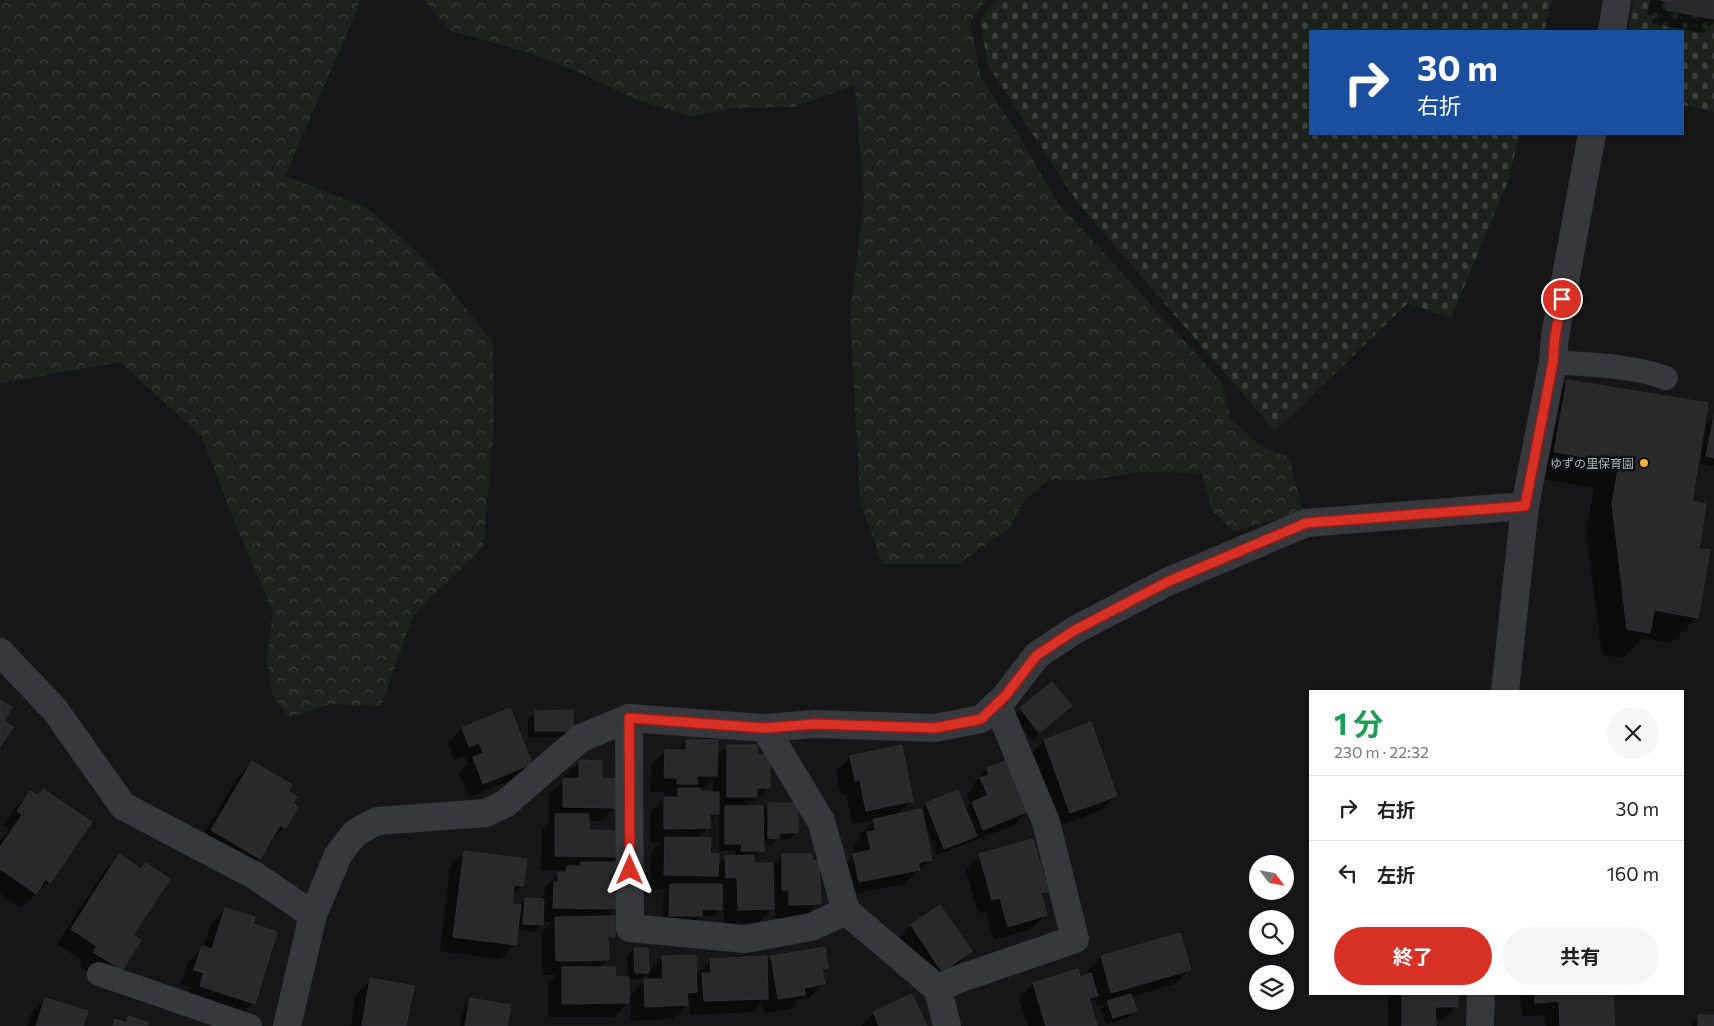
<!DOCTYPE html>
<html lang="ja">
<meta charset="utf-8">
<style>
body{margin:0;font-family:Commissioner,"Noto Sans JP",sans-serif;background:#f6f6f6;color:#222;height:100vh;display:flex;flex-direction:column;font-size:19px;white-space:nowrap}
*{box-sizing:border-box;margin:0}
p{font-size:16px;color:#767676}
.icon{flex:none;width:28px;height:28px;fill:none;stroke:currentColor;stroke-width:2;stroke-linecap:round;stroke-linejoin:round}
.map{position:relative;flex:1;overflow:hidden}
.panel{position:absolute;left:1309px;top:690px;width:375px;height:305px;display:flex;flex-direction:column;background:#fff;border-radius:0px;box-shadow:0 1px 4px #0004}
.panel>*{flex:none}
.hud{position:absolute;left:1309px;top:30px;width:375px;height:105px;border-radius:0px;box-shadow:0 1px 4px #0004;background:#1a4fa0;color:#fff;overflow:hidden}
.needle{width:32px;rotate:121deg}
.buttons{position:absolute;left:1249px;top:855px;display:grid;gap:10px}
.buttons a{display:grid;place-items:center;width:45px;height:45px;border-radius:50%;background:#fff;box-shadow:0 1px 4px #0004;font-size:25px}
.pin{position:absolute;display:grid;place-items:center;width:42px;height:42px;color:#fff;margin:-21px;border:2px solid #fff;border-radius:50%;box-shadow:0 1px 5px #0007}
.me{position:absolute;width:55px;margin:-28px;rotate:0deg;stroke-linejoin:round;filter:drop-shadow(0 0 4px #0008)}
.turn{display:flex;align-items:center;gap:18px;height:105px;padding:0 25px;font-size:22px}
.turn .icon{width:65px;height:65px;stroke-width:2.5}
.turn b{display:block;font-size:35px;line-height:42px}
.round{display:grid;place-items:center;flex:none;width:52px;height:52px;border-radius:26px;background:#f6f6f6}
.head{display:flex;align-items:center;justify-content:space-between;height:85px;padding:0 25px}
h1{font-size:30px;font-weight:700;line-height:38px;color:#1e9e55}
.cta{display:flex;gap:10px;margin-top:auto;padding:10px 25px}
.cta a{flex:1;height:58px;border-radius:30px;background:#d93025;color:#fff;font-size:20px;font-weight:700;line-height:58px;text-align:center}
.cta a+a{background:#f6f6f6;color:#222}
ul{padding:0;list-style:none}
li{display:flex;align-items:center;gap:15px;height:65px;padding:0 25px;border-top:1px solid #e0e0e0}
li div{flex:1}
li b{display:block;font-size:19px}
li em{font-style:normal}
.map>svg:first-child{display:block}
</style>
<div class="map">
<svg width="1714" height="1026" viewBox="0 0 1714 1026">
<defs>
<pattern id="forest-crowns" width="20" height="18" patternUnits="userSpaceOnUse" patternTransform="scale(1.25)"><rect width="20" height="18" fill="#1c231d"/><path d="M2 6a3 3 0 1 1 6 0M12 15a3 3 0 1 1 6 0" fill="none" stroke="#3a403c"/></pattern>
<pattern id="cemetery-stones" width="16" height="16" patternUnits="userSpaceOnUse" patternTransform="scale(1.25)"><rect width="16" height="16" fill="#1c231d"/><path d="M2 7V4a2 2 0 0 1 4 0v3zM10 15v-3a2 2 0 0 1 4 0v3z" fill="#3a403c"/></pattern>
</defs>
<rect width="100%" height="100%" fill="#161618"/>
<g fill="url(#forest-crowns)">
<polygon points="0,0 360,0 358,8 285,176 366,207 415,250 447,285 493,343 494,426 483,547 413,616 381,706 330,704 289,717 273,697 267,657 273,612 237,528 202,437 120,362 0,383"/>
<polygon points="424,0 986,0 970,22 981,78 1016,131 1058,203 1221,381 1231,420 1263,448 1289,457 1303,513 1233,531 1212,511 1202,473 1140,472 1091,480 1048,480 1024,501 1010,528 958,564 882,564 860,500 850,315 864,200 855,85 794,107 733,108 692,117 637,100 576,71 526,52 451,31"/>
</g>
<g fill="url(#cemetery-stones)">
<polygon points="995,0 1552,0 1544,31 1310,31 1310,134 1520,134 1508,181 1451,318 1408,303 1275,431 1078,203 988,65 980,20"/>
<polygon points="1634,0 1714,0 1714,112 1683,105 1682,31 1628,31"/>
</g>
<g fill="#0007" fill-rule="evenodd">
<polygon points="1650,0 1714,0 1714,22 1703,33 1652,24 1653,16 1647,15"/>
<polygon points="1567,381 1690,502 1697,550 1697,617 1671,643 1643,638 1623,658 1602,655 1586,531 1594,488 1529,477 1541,407"/>
<polygon points="1714,416 1714,466 1700,463 1707,423"/>
<polygon points="1052,684 1070,706 1032,739 1013,716"/>
<polygon points="509,710 530,764 516,778 469,797 459,773 468,764 464,756 454,760 448,743 462,729"/>
<polygon points="535,712 572,730 565,737 528,738 528,719"/>
<path d="M686,741L716,757L727,746L755,756L768,788L754,802H750L745,807L762,811L769,804L797,832L790,839L777,840L771,845H762V850L755,857H753V864L772,866L782,855L819,903L805,918H775V903H772V909L758,923L724,924L723,889H721V909L714,916H700L694,923L663,922L664,892L667,889H650L651,852L661,842H650V813L663,799L664,792H650L651,766L665,751L676,752ZM713,778V794H698L699,789H702ZM719,812V851L735,850V857H726L718,865L697,839L709,827V823Z"/>
<polygon points="1044,741 1116,795 1102,810 1056,827 1030,755"/>
<polygon points="851,757 912,801 897,815 920,810 927,804 965,810 971,804 967,794 974,787 973,784 987,769 1007,761 1028,811 1014,825 937,855 925,823 930,859 916,873 904,884 845,896 840,869 855,854 853,848 861,840 859,835 874,820 852,824 846,794 841,795 836,771"/>
<polygon points="579,762 601,780 616,807 601,821 588,821 588,831 618,857 611,864 616,908 607,917 614,936 607,943 608,960 599,968 614,978 628,979 627,956 634,949 648,972 641,979 628,980 628,1002 614,1017 548,1017 548,983 556,975 542,975 542,932 552,922 542,922 541,925 534,932 517,930 515,944 501,959 440,951 450,867 465,853 522,885 512,896 510,905 518,906 525,899 540,900 545,893 545,887 559,873 564,870 541,870 542,830 549,823 549,794 565,780 565,776"/>
<polygon points="252,763 286,792 291,804 297,807 285,827 269,841 259,859 245,873 197,845 238,777"/>
<polygon points="43,790 49,882 21,908 0,893 0,842 9,829 3,825 16,807 30,793 36,797"/>
<polygon points="119,856 131,936 121,969 107,983 80,966 83,961 57,944 105,870"/>
<polygon points="980,856 1047,890 1041,896 1046,915 1031,929 994,940 986,912 978,913 966,870"/>
<polygon points="940,907 970,951 956,966 928,985 897,941 911,926"/>
<polygon points="225,909 252,925 253,1003 239,1017 186,1000 191,988 181,984 188,962 203,948 211,923"/>
<path d="M772,957L827,968L822,973L823,984L809,998L798,1000L790,1009L764,1013L762,1003L753,1012L690,1015L689,998L686,1001V1005L672,1019L631,1021L630,995L645,981L649,980L648,972L662,958L695,976L711,960L766,963ZM809,986V988L798,990Z"/>
<polygon points="1101,957 1189,970 1175,984 1131,997 1135,1011 1128,1018 1106,1024 1101,1009 1107,1003 1097,1006 1094,998 1089,1003 1096,1026 1028,1026 1019,998 1033,984 1079,978 1088,975 1087,971"/>
<polygon points="371,980 405,1026 351,1026 356,994"/>
<polygon points="1388,994 1457,994 1457,1006 1442,1020 1434,1020 1434,1026 1388,1026"/>
<polygon points="1520,994 1612,994 1613,1026 1546,1026 1545,1015 1522,1016"/>
<polygon points="45,999 82,1026 27,1026 31,1014"/>
<polygon points="471,1000 506,1026 460,1026 464,1007"/>
<polygon points="874,1013 925,1026 861,1026"/>
<polygon points="1699,1016 1714,1017 1714,1026 1692,1026 1692,1023"/>
</g>
<g fill="#29292c" stroke="#303034">
<polygon points="1661,0 1714,0 1714,19 1666,10 1667,2"/>
<polygon points="1567,380 1708,403 1692,501 1706,504 1699,549 1710,550 1698,618 1654,610 1650,633 1627,629 1612,504 1619,463 1554,452"/>
<polygon points="1714,415 1714,458 1706,456"/>
<polygon points="1052,682 1072,706 1039,733 1020,708"/>
<polygon points="0,700 12,707 4,721 13,727 0,747"/>
<polygon points="510,708 532,764 483,784 473,757 483,753 479,743 469,747 462,728"/>
<polygon points="573,710 573,731 535,731 535,711"/>
<polygon points="1091,722 1117,796 1070,813 1044,740"/>
<polygon points="686,740 718,740 717,776 697,776 697,784 677,784 678,778 664,778 665,750 686,750"/>
<polygon points="727,745 757,745 757,755 770,755 770,788 757,788 757,797 727,797"/>
<polygon points="902,745 913,801 866,811 860,780 855,781 850,756"/>
<polygon points="579,760 602,761 602,779 617,779 617,808 563,807 563,779 579,778"/>
<polygon points="1008,760 1029,811 983,830 972,802 988,795 980,778 989,775 987,768"/>
<polygon points="252,761 292,785 288,791 297,797 293,803 298,807 286,828 280,825 260,859 211,830"/>
<polygon points="678,788 700,788 700,792 719,792 719,814 710,814 710,828 664,829 664,797 678,797"/>
<polygon points="43,789 92,822 50,883 46,879 36,894 0,869 0,847 22,815 17,811 30,791 38,796"/>
<polygon points="958,790 977,836 944,849 926,803"/>
<polygon points="768,803 798,803 798,833 780,833 779,839 768,838"/>
<polygon points="725,806 763,806 764,851 741,851 742,844 725,844"/>
<polygon points="922,809 932,860 918,863 920,870 859,882 853,854 871,850 867,832 875,831 873,819"/>
<polygon points="555,814 589,814 589,830 618,831 619,857 555,856"/>
<polygon points="665,837 711,838 710,854 719,854 718,876 664,875"/>
<polygon points="1033,839 1048,891 1041,893 1047,915 1008,927 1000,898 992,900 979,854"/>
<polygon points="464,851 527,859 523,886 514,885 512,904 521,905 516,945 453,937"/>
<polygon points="119,854 141,869 146,863 170,879 133,935 141,940 122,970 93,952 97,946 71,929"/>
<polygon points="782,854 812,854 812,861 819,861 821,904 789,905 789,890 782,890"/>
<polygon points="754,855 754,863 773,863 774,909 738,910 737,877 726,878 725,856"/>
<polygon points="581,862 618,862 617,909 553,908 554,882 558,882 558,872 566,872 567,866 580,866"/>
<polygon points="670,884 722,884 722,910 702,909 702,916 669,916"/>
<polygon points="525,898 544,899 543,925 523,924"/>
<polygon points="940,905 972,951 942,972 911,925"/>
<polygon points="225,908 255,917 253,924 277,932 255,1004 200,986 204,973 194,970 202,946 212,949"/>
<polygon points="615,916 615,937 608,937 609,960 556,961 555,917"/>
<polygon points="1180,933 1191,970 1111,993 1101,956"/>
<polygon points="825,947 828,968 822,969 825,984 804,988 805,995 778,999 771,956"/>
<polygon points="634,948 648,948 649,973 635,973"/>
<polygon points="696,955 697,992 687,993 688,1005 645,1007 644,979 663,979 662,956"/>
<polygon points="767,956 768,999 704,1001 702,973 711,973 710,959"/>
<polygon points="562,967 615,967 616,977 629,977 629,1003 562,1004"/>
<polygon points="1078,969 1080,977 1091,973 1098,996 1089,998 1097,1026 1046,1026 1033,983"/>
<polygon points="370,978 414,986 406,1026 362,1026"/>
<polygon points="912,994 927,1026 879,1026 873,1012"/>
<polygon points="1131,994 1137,1011 1113,1018 1107,1001"/>
<polygon points="1402,994 1458,994 1458,1007 1435,1007 1436,1026 1402,1026"/>
<polygon points="1535,994 1613,994 1615,1026 1560,1026 1559,1001 1535,1003"/>
<polygon points="45,998 88,1011 83,1026 36,1026"/>
<polygon points="470,998 511,1005 507,1026 465,1026"/>
<rect x="1698" y="1015" width="16" height="11"/>
<polygon points="128,1016 149,1023 147,1026 113,1026 115,1019 126,1023"/>
</g>
<g fill="none" stroke-linecap="round" stroke-linejoin="round">
<g stroke="#37383d" stroke-width="24">
<path d="M1553,362C1591,365 1630,365 1666,378"/>
<polyline points="99,974 250,1026"/>
</g>
<g stroke="#37383d" stroke-width="28">
<polyline points="1612,31 1617,0"/>
<polyline points="0,652 55,710 123,806 254,875 313,915 287,1026"/>
<polyline points="1505,691 1525,506 1553,362 1555,336 1592,134"/>
<polyline points="629,718 630,928 745,939 811,927 846,911"/>
<polyline points="765,728 821,821 846,911 938,989 947,1026"/>
<polyline points="313,915 338,855 355,833 377,821 486,813 505,804 581,738 629,718 765,728 815,724 935,728 981,719 1005,697 1037,655 1075,630 1167,582 1306,523 1525,506"/>
<polyline points="938,989 956,980 1075,939 1046,822 997,704"/>
<polyline points="1480,1026 1481,994"/>
</g>
</g>
<g fill="none" stroke-linecap="round" stroke-linejoin="round">
<g stroke="#8d1f18" stroke-width="12">
<polyline id="route" points="630,870 629,718 765,728 815,724 935,728 981,719 1005,696 1037,655 1075,630 1167,582 1306,523 1525,506 1553,362 1555,336 1562,299"/>
</g>
<use href="#route" stroke="#d93025" stroke-width="9"/>
</g>
<circle fill="#f2b134" stroke="#111113" stroke-width="2" cx="1644" cy="463" r="5"/>
<g text-anchor="middle" dominant-baseline="central" stroke-width="5" stroke-linejoin="round" paint-order="stroke">
<g font-size="12" fill="#a8adb8" stroke="#111113" text-anchor="end">
<text x="1634" y="463">ゆずの里保育園</text>
</g>
</g>
</svg>
<div class="buttons">
<a><svg class="needle" viewBox="-14 -14 28 28"><path d="M0-13l5 13h-10z" fill="#e53935"/><path d="M0 13l5-13h-10z" fill="#767676"/></svg></a>
<a><svg class="icon" aria-label="search" viewBox="0 0 24 24"><circle cx="10" cy="10" r="6"/><path d="M15 15l6 6"/></svg></a>
<a><svg class="icon" aria-label="layers" viewBox="0 0 24 24"><path d="M12 4l9 5-9 5-9-5zM3 14l9 5 9-5"/></svg></a>
</div>
<div class="pin" style="left:1562px;top:299px;background:#d93025"><svg class="icon" aria-label="arrive" viewBox="0 0 24 24"><path d="M6 21V4h12l-3 4 3 4H6"/></svg></div>
<svg class="me" style="left:630px;top:870px" viewBox="-20 -20 40 40"><path d="M0-17L14 15 0 8-14 15z" fill="#d93025" stroke="#fff" stroke-width="4"/></svg>
<div class="hud">
<div class="turn"><svg class="icon" aria-label="right" viewBox="0 0 24 24"><path d="M7 20v-9h11M14 6l5 5-5 5"/></svg><div><b>30 m</b>右折</div></div>
</div>
<section class="panel">
<div class="head"><div><h1>1 分</h1><p>230 m · 22:32</p></div><a class="round"><svg class="icon" aria-label="close" viewBox="0 0 24 24"><path d="M6 6l12 12M18 6L6 18"/></svg></a></div>
<ul>
<li><svg class="icon" aria-label="right" viewBox="0 0 24 24"><path d="M7 20v-9h11M14 6l5 5-5 5"/></svg><div><b>右折</b></div><em>30 m</em></li>
<li><svg class="icon" aria-label="left" viewBox="0 0 24 24"><path d="M17 20v-9H6M10 6l-5 5 5 5"/></svg><div><b>左折</b></div><em>160 m</em></li>
</ul>
<div class="cta"><a>終了</a><a>共有</a></div>
</section>
</div>
